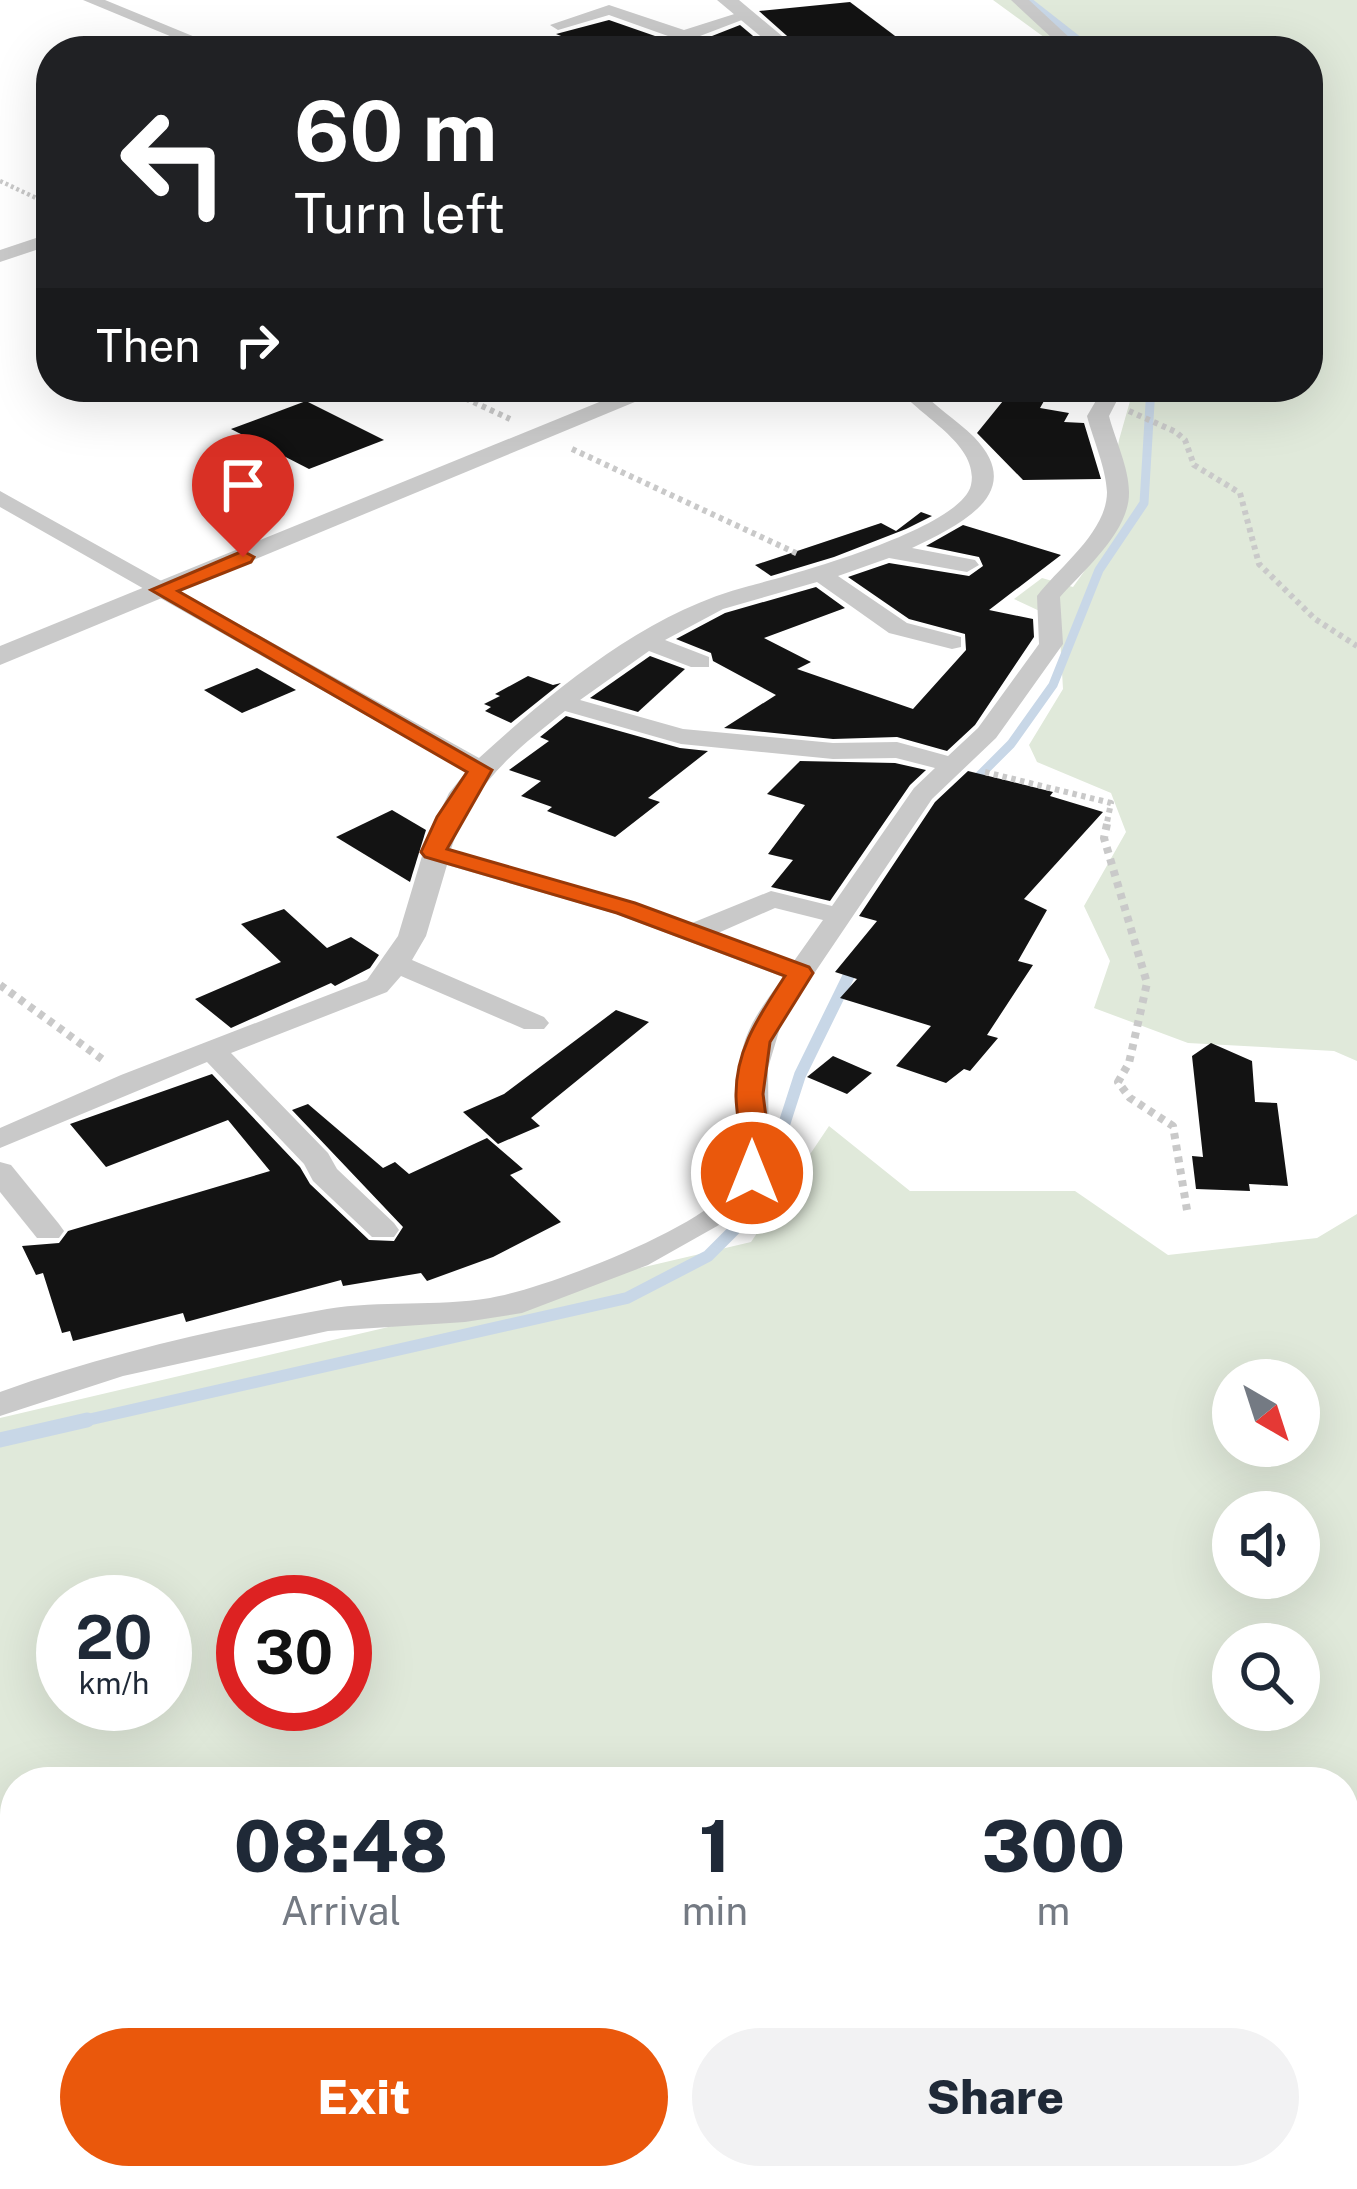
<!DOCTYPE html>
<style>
body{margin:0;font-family:"Public Sans",sans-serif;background:#f2f2f3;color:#1f2937;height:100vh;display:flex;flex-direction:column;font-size:45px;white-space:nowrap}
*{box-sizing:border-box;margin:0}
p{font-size:39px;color:#747a83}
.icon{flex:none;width:66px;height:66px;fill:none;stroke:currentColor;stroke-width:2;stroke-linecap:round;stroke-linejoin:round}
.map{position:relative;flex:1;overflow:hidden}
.details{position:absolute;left:0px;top:1767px;width:1359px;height:423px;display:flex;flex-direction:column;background:#fff;border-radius:48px 48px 0 0;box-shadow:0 12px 48px #0002}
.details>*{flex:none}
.top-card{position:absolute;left:36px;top:36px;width:1287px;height:366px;border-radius:48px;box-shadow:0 12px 48px #0002;background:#202124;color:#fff;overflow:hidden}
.needle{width:78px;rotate:141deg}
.buttons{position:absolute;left:1212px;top:1359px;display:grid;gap:24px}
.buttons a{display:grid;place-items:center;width:108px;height:108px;border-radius:50%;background:#fff;box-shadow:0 12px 48px #0002;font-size:60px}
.speed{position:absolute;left:36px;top:1575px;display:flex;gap:24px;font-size:60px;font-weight:700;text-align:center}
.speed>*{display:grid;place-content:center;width:156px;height:156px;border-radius:50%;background:#fff;box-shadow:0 12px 48px #0002;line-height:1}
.speed small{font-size:30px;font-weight:400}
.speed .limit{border:18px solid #d22;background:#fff;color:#111}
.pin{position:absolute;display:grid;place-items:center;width:102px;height:102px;color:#fff;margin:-123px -51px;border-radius:50% 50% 50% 0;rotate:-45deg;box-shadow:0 0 12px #0007}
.pin .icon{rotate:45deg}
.me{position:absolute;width:132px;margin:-66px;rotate:0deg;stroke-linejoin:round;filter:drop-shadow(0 0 9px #0008)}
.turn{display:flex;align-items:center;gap:42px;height:252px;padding:0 60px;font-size:54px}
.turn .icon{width:156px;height:156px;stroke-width:2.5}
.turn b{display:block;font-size:84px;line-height:102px}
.then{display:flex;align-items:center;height:114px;padding:0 60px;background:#0003;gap:24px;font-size:45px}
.eta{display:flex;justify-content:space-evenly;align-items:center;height:204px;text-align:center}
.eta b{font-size:72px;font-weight:800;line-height:84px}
.primary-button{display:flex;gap:24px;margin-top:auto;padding:24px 60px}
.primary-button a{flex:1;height:138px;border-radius:72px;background:#ea580c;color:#fff;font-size:48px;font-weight:800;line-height:138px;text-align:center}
.primary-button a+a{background:#f2f2f3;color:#1f2937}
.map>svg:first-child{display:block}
</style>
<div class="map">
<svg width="1357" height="2189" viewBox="0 0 1357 2189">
<rect width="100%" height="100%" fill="#fff"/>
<g fill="#e0e9da" fill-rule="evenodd">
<polygon points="993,0 1357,0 1357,1061 1334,1051 1188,1043 1094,1008 1110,961 1084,906 1126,832 1111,793 1037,762 1029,745 1063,689 1059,620 1014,599 1042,578 1073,587 1101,548 1119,440 1134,387 1308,387 1308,51 1063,51"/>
<path d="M829,1126L910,1191H1075L1168,1255L1317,1238L1357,1214V2189H0V1418L751,1242ZM1233,1380H1299V1446H1233ZM1233,1512H1299V1578H1233ZM63,1602H165V1704H63ZM243,1602H345V1704H243ZM1233,1644H1299V1710H1233ZM15,1782H1344V2175H15Z"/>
</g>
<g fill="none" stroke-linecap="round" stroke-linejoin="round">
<polyline stroke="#c8d7e7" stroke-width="8" points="1027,0 1092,51"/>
<polyline stroke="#c8d7e7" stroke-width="9" points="972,783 1011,744 1053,685 1099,570 1144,503 1151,387"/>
<polyline stroke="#c8d7e7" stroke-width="12" points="74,1423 627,1298 708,1256 742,1222 762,1193 800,1075 854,965"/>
<polyline stroke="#c8d7e7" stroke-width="15" points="0,1440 87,1420"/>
</g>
<g fill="#131313">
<polygon points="850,2 915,51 804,51 759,11"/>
<polygon points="609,20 655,36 626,51 599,51 556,34"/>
<polygon points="740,25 771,51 740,51 712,36"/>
<polygon points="1007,396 1044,401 1040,408 1069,413 1064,422 1084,423 1101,479 1023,480 977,433"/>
<polygon points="306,401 384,440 309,469 231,429"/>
<polygon points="921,512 932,516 906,529 834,557 771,576 755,565 881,523 896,531"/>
<polygon points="963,525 1061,555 989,610 1033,619 1034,637 975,725 947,751 897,737 833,739 724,728 776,695 713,661 711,653 676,639 725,613 816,587 845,608 764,638 811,662 797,669 913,709 966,650 965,634 909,619 848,577 889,563 969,576 983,566 979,557 926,546"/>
<polygon points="650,656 685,669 638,712 590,698"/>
<polygon points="257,668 296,690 242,713 204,690"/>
<polygon points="528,676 553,685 561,683 511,723 485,711 491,707 484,704 500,696 495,694"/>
<polygon points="566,716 680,748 708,751 648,798 660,802 615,837 547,811 552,807 521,796 541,781 509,770 549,741 540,737"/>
<polygon points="800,761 895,763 926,770 910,785 830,901 771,887 793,860 768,854 805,805 767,794"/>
<polygon points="968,771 1053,792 1050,796 1103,812 1024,899 1047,910 1018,961 1033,965 987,1035 998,1038 970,1071 964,1069 946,1083 896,1066 931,1026 840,998 857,979 835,972 877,921 859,916 935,802"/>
<polygon points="392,810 426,830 410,882 336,837"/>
<polygon points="284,909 327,948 351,937 379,955 370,968 335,986 331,983 231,1028 195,999 281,962 241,924"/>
<polygon points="616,1010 649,1022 531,1118 540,1126 498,1144 463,1112 504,1094"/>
<polygon points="1211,1043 1252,1061 1255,1102 1277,1103 1288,1186 1249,1184 1250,1191 1196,1189 1192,1156 1203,1157 1192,1056"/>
<polygon points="833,1056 872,1073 847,1094 807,1077"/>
<polygon points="212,1074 300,1167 310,1184 369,1240 394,1241 403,1227 292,1110 308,1104 383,1168 395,1162 409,1174 487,1138 523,1169 510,1175 561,1222 493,1257 427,1281 421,1273 343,1286 341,1280 186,1322 183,1313 73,1341 70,1331 62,1333 43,1273 36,1275 22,1246 59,1243 68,1231 270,1171 228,1120 106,1167 70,1124"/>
</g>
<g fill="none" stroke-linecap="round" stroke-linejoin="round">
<polyline stroke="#c9c9c9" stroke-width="4.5" stroke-dasharray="3 3" stroke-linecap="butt" points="0,181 51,205"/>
<g stroke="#c9c9c9" stroke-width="6" stroke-dasharray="4.5 4.5" stroke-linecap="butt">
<polyline points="441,387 510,419"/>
<polyline points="1129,411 1176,432 1185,440 1194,465 1240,493 1259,564 1315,619 1357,646"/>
<polyline points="572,449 798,554"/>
<polyline points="985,772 1111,803 1106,827"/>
</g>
<g stroke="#c9c9c9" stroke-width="8" stroke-dasharray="6 6" stroke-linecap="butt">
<polyline points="1107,824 1104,838 1147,983 1129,1063 1118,1082 1130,1098 1173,1126 1187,1210"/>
<polyline points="0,985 106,1062"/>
</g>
<g fill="#c9c9c9" fill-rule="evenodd">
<polygon points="83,0 105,0 229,51 206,51"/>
<polygon points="1011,0 1029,0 1084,51 1066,51"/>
<path d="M609,5L684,30L747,10L755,15L700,36L736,51C718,51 705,45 688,43C671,40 648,51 630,51L668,36L609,15L558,30L550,25Z"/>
<polygon points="51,233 51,245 0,262 0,250"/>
<path d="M897,387H918C934,407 956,419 974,437C1029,494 957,526 912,548L975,560L979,565L967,572L889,558L838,576L907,623L961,637V647L952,649L889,633L817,582L723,609L665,640L709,657V667H691L649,651L580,700L683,729L833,743L897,742L948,756L978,728L1039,644L1037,596C1059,567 1107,532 1107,492C1106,468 1093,439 1087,416L1104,387H1124L1109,416C1115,439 1129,468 1129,492C1130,531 1084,570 1060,597L1063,644L996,738L932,799L782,1021L768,1068L769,1173L757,1197L742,1212L648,1265L522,1313L465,1322L328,1331L123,1376L0,1416V1392C106,1354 216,1329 327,1309C381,1300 436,1307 490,1298C544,1289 694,1231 729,1190C758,1155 732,1089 743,1047C750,1020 768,999 783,977L616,914L447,865L426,936L412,960L544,1017L549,1023L544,1029H524L401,976L387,992L231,1053L328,1153L337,1169L394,1223L399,1230L394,1237H372L313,1181L304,1164L207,1062L0,1148V1128L121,1075L367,980L398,936L422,856L420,852L449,793L466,772L0,507V491L479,758C555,689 647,612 749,586C791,575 961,529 971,485C980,444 918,416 897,387ZM565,711L681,744L833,759L896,758L935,768L914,788L832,906L771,891L692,923L451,849C474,783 512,753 565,711ZM775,908L823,920L794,961L718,933Z"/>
<polygon points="0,1162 11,1165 59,1224 64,1231 59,1238 37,1238 0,1192"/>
</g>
<g fill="#c9c9c9" fill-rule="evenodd">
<polygon points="717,0 739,0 800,51 778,51"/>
<polygon points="636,387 671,387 0,665 0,646"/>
</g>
</g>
<path fill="#ea580c" stroke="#983908" stroke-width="3" d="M243,551L254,557L251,562L178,591L492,770L447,849L635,903L809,967L813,973L770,1042L763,1094L771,1155L762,1180H742L738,1173C745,1147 737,1124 736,1097C735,1049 760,1015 785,976L617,913L425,857L421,852L437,817L467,772L151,590Z"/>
</svg>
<div class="buttons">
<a><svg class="needle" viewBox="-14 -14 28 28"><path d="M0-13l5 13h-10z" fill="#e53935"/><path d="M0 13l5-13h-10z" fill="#747a83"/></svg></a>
<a><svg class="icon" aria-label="sound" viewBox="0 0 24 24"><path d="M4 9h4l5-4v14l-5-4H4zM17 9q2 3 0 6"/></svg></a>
<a><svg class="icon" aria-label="search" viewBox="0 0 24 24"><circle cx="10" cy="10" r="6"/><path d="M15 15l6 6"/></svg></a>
</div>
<div class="speed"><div>20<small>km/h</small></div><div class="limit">30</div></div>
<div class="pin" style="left:243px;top:557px;background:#d93025"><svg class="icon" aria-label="arrive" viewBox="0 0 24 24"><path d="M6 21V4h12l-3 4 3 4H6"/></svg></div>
<svg class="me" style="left:752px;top:1173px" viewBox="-20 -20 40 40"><circle r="17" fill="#ea580c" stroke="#fff" stroke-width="3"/><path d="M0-11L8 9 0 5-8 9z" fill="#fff"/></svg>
<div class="top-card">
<div class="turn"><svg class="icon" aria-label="left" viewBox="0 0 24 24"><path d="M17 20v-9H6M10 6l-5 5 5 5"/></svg><div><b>60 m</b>Turn left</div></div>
<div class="then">Then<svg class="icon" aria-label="right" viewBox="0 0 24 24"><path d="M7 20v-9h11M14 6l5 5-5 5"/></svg></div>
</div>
<section class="details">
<div class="eta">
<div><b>08:48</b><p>Arrival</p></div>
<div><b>1</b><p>min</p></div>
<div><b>300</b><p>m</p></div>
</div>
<div class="primary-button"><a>Exit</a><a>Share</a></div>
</section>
</div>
